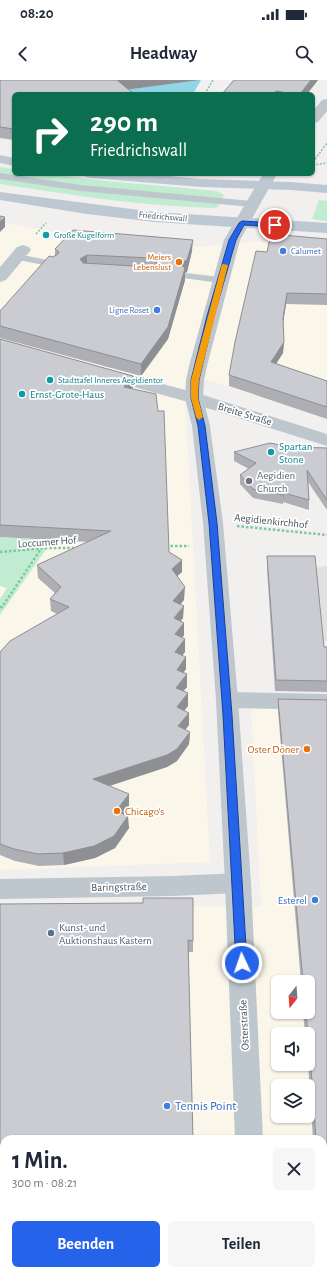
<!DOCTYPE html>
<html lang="de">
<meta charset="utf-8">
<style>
body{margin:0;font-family:"Alegreya Sans",sans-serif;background:#f6f6f7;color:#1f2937;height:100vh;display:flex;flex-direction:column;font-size:15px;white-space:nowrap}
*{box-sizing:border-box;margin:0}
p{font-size:13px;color:#747a83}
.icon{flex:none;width:22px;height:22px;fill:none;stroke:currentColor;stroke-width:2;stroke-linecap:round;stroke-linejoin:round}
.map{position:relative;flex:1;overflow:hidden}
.sheet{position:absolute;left:0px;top:1055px;width:327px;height:140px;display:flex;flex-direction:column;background:#fff;border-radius:12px 12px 0 0;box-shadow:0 1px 3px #0004}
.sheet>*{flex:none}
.top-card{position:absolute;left:12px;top:12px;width:303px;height:84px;border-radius:6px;box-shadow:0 1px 3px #0004;background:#0b6e4f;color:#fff;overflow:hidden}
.needle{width:26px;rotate:197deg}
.buttons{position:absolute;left:271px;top:895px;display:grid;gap:8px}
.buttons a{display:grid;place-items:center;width:44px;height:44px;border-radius:6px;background:#fff;box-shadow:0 1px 3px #0004;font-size:20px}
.pin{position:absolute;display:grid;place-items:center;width:34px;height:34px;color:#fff;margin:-17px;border:2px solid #fff;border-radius:50%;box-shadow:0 1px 4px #0007}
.me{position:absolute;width:44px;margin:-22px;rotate:357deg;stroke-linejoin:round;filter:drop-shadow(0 0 3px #0008)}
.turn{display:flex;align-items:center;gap:14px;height:84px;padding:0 12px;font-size:18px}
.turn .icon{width:52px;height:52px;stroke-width:2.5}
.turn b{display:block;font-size:28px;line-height:34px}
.round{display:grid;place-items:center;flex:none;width:42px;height:42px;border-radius:6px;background:#f6f6f7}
.overview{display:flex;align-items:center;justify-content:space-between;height:68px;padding:0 12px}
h1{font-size:24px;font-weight:700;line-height:30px}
.primary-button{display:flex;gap:8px;margin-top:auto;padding:8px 12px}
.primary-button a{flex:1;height:46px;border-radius:6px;background:#2563eb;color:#fff;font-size:16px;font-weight:700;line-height:46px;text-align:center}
.primary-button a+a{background:#f6f6f7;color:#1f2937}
.status{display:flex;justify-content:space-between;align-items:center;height:28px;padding:0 20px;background:#fff;direction:ltr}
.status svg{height:11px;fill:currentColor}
header{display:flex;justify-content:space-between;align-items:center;height:52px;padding:0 12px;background:#fff;font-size:18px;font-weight:700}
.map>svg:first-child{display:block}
</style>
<div class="status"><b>08:20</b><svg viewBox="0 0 49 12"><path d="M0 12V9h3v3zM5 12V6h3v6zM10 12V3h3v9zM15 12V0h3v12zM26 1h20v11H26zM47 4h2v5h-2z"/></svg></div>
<header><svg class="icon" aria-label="back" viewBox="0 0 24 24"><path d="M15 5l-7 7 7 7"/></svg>Headway<svg class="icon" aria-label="search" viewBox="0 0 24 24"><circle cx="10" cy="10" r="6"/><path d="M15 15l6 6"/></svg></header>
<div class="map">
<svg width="327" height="1195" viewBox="0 0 327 1195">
<rect width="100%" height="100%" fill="#f2efef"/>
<g fill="#fbf6ea" fill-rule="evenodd">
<polygon points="0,142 64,154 199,167 271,160 327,165 327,339 192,295 185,318 210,782 0,790"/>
<path d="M251,627L327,628V1195H0V827L261,826ZM278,902H308V932H278ZM278,954H308V984H278ZM278,1006H308V1036H278ZM4,1059H323V1191H4Z"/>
</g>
<polygon fill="#e3e0e1" points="327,486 327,561 321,561 318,527 321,527 319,515 317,514 314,488"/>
<g fill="#c1ecd1">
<path d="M0,87L14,89V94H47L107,101L217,111L224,115L219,126L214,128C142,126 71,115 0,104Z"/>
<polygon points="319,120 327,121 327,141 312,139"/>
<polygon points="0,457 46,460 41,468 47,468 0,535 0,519 7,508 0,506"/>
</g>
<polygon fill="#90d6e7" points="193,0 201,0 193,14 121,14 117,11"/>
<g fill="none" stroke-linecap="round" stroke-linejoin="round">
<g stroke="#7bc8a1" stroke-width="1.5" stroke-dasharray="2 1.5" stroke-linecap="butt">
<polyline points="205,14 213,0"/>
<polyline points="313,82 327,63"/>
<polyline points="313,85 327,83"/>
<polyline points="36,154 46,143"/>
</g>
<g stroke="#7bc8a1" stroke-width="2.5" stroke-dasharray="2.5 2" stroke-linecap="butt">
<polyline points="237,446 327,455"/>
<polyline points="166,466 189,466"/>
<polyline points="0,472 47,468 77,468"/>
<polyline points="0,527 2,527 41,469"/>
</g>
<g fill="#bec7cd" fill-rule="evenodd">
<polygon points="0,93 81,105 252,121 256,124 252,127 81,111 0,99"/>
<polygon points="17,174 53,181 58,184 53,187 14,179 12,177 14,175"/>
<polygon points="186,193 220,197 225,200 220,203 183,198 181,196"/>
</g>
<g fill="#bec7cd" fill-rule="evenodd">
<polygon points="23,165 29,167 31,170 6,200 0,202 0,187 17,167"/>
<polygon points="104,288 200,314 327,354 327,366 188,322 98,297 95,293 98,289"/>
<polygon points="227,612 327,614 327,630 227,628 219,626 216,620 219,614"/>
<polygon points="238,793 247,796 251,803 247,810 238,813 173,816 0,819 0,799 173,796"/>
</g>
<g fill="#bec7cd" fill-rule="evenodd">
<polygon points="327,19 327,31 318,42 313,43 313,31 322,20"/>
<polygon points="263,94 277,94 240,160 207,286 204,300 203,318 210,346 223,443 238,620 251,803 263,1059 235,1059 225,803 216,620 203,443 192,346 185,318 186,300 189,286 224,160"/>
<polygon points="240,1191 270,1191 271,1195 241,1195"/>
</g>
<g fill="#bec8d2" fill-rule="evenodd">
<polygon points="0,75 14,78 14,86 0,83"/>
<polygon points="84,94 145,94 201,99 291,102 327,105 327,113 291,110 201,107 91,98 86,97"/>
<polygon points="0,112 155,132 327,143 327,153 155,142 87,134 0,120"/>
</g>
</g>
<g fill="#aeafb5">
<polygon points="0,0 199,0 128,9 14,14 14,60 0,58"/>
<polygon points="234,0 318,0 307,14 222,14"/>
<polygon points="213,94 221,94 221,95"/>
<polygon points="327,159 327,225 286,224 283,244 284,262 283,273 276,284 327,301 327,339 229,306 229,295 267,172"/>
<polygon points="55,169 192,171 187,192 185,193 185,200 168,259 141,296 0,258 0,231 53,177 55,175"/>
<polygon points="0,259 133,296 133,308 132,309 169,472 182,492 177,496 184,520 180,524 183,538 181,541 184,543 184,555 182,558 185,559 185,572 182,575 186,589 183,593 187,607 183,611 188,613 188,626 184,630 189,633 189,645 185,650 190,652 189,664 177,681 167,687 109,706 129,727 124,734 129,748 115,768 95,778 64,785 39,786 15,781 0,775 0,572 57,534 51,531 50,519 55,513 38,498 37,485 88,462 0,457"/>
<polygon points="290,367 327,368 327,430 308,402 309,420 309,430 283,422 283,424 253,418 240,404 240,395 249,389 234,381 234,372"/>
<polygon points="267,476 324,567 327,567 327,612 275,611 267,488"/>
<polygon points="278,619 327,620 327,1195 322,1195 322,1191 323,1191 323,1059 313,1059 308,984 308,954 305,954 303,932 308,932 308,902 301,902 278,631"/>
<polygon points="0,824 193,861 193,872 189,872 4,1059 4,1181 0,1181"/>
</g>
<g fill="#8d8f93">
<polygon points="116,0 199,0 117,11"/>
<polygon points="311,0 318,0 307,14 300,14"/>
<polygon points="5,137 5,147 0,152 0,142"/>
<polygon points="193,160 192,171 187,192 185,193 185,200 168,259 141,296 141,284 180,184"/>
<polygon points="87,175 87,186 80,179"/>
<polygon points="287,213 286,224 282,249 283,238"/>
<polygon points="284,262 283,273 270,293 271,282"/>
<polygon points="133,296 133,308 125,319 124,307"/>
<polygon points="284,413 283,422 283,424 283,415"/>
<polygon points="182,480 182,492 172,501 172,489"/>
<polygon points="185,507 184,520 173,534 173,521"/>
<polygon points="184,526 183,538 174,550 174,538"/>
<polygon points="184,543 184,555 175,567 175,554"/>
<polygon points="185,559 185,572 175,584 175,572"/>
<polygon points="186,577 186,589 177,602 177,590"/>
<polygon points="187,594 187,607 176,620 176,608"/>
<polygon points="188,613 188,626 177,640 177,627"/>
<polygon points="189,633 189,645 178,659 178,646"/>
<polygon points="190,652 189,664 177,681 167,687 94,711 93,699"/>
<polygon points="129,714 129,727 117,743 116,731"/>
<polygon points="128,736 129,748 115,768 95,778 64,785 63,773"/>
</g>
<g fill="#caccd2" stroke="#8d8f93" fill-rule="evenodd">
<polygon points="0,0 117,0 134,14 14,14 14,49 0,47"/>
<polygon points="234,0 311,0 300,14 293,14 276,11 274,14 222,14"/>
<polygon points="0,136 5,137 0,142"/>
<path d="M73,150L193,160L187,180L180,184L185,188L168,247L141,284L0,246V231L49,176L53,177L58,174L59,172L55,169ZM87,175L151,178L157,183L151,187L83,183L80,179Z"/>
<polygon points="271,154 327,159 327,214 287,213 283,238 284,262 271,282 327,301 327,327 229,295 235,262 256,171 267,172"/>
<polygon points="0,259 133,296 124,307 156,314 158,331 164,331 169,472 182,480 172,489 185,507 173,521 184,526 174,538 184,543 175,554 185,559 175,572 186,577 177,590 187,594 176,608 188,613 177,627 189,633 178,646 190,652 177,669 167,675 93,699 129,714 116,731 128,736 114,756 94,766 63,773 38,774 14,769 0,764 0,572 10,561 69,527 50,519 61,507 37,485 111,451 0,445"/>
<polygon points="270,363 290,367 327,368 327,420 307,390 309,420 284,413 283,415 253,409 240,395 256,383 234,372"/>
<polygon points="267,476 315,476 324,567 327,567 327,601 276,600"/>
<polygon points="278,619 327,620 327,1195 325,1195 323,1171 323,1059 316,1059 312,1001 306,932 308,932 308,902 303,902"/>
<polygon points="143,818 193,818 193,861 188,860 193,1059 4,1059 4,1171 0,1171 0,824 143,823"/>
<rect x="116" y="1191" width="82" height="4"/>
</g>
<polygon fill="#2563eb" stroke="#184099" points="242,141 275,143 278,145 275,147 244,145 236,160 214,236 199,300 198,318 205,346 217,443 232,635 247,883 246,886 242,888 238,886 236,883 223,635 209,443 198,346 191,318 191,300 207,236 229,160 239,143"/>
<polygon fill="#f59e0b" points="222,184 228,185 199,300 198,318 203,337 199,340 196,337 191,318 191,300"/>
<g fill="#0f9aa8" stroke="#fff" stroke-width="1.5">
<circle cx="46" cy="155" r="4"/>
<circle cx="50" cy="300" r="4"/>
<circle cx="22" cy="314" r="4"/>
<circle cx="271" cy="372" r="4"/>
</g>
<g fill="#3f7fe0" stroke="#fff" stroke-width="1.5">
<circle cx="283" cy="171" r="4"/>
<circle cx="157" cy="230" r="4"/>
<circle cx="315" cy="820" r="4"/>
<circle cx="167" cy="1026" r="4"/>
</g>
<g fill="#e8710a" stroke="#fff" stroke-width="1.5">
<circle cx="179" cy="182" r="4"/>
<circle cx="307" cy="669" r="4"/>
<circle cx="117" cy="731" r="4"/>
</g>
<circle fill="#6b7280" stroke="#fff" stroke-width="1.5" cx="249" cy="401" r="4"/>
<circle fill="#5c6f8a" stroke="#fff" stroke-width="1.5" cx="51" cy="853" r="4"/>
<g text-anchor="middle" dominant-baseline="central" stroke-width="3.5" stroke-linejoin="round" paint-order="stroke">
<g font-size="9" fill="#48535c" stroke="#fff">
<text transform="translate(163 137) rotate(5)">Friedrichswall</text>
</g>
<g font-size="9" fill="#0d838f" stroke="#fff" text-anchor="start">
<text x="54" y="155">Große Kugelform</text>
<text x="58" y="300">Stadttafel Inneres Aegidientor</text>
</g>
<g font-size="9" fill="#366cbe" stroke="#fff" text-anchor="start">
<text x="291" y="171">Calumet</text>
<text x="149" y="230" text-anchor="end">Ligne Roset</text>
</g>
<g font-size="9" fill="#c56008" stroke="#fff" text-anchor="end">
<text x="171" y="177">Meiers<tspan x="171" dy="10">Lebenslust</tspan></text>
</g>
<g font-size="11" fill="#0d838f" stroke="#fff" text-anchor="start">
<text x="30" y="314">Ernst-Grote-Haus</text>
<text x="279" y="366">Spartan<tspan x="279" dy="13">Stone</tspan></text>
</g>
<g font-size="11" fill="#48535c" stroke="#fff">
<text transform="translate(245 334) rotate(17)">Breite Straße</text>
<text transform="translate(271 441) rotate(6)">Aegidienkirchhof</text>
<text transform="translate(47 462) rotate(-4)">Loccumer Hof</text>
<text transform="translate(119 807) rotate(-1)">Baringstraße</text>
<text transform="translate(244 945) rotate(-93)">Osterstraße</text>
</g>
<g font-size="11" fill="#5b616d" stroke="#fff" text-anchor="start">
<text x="257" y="395">Aegidien<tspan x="257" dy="13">Church</tspan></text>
</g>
<g font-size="11" fill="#c56008" stroke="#fff" text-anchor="end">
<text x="299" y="669">Oster Döner</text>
<text x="125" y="731" text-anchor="start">Chicago's</text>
</g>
<g font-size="11" fill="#366cbe" stroke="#fff" text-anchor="end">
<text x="307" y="820">Esterel</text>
</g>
<g font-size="11" fill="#4e5e75" stroke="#fff" text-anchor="start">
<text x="59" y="847">Kunst- und<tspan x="59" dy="13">Auktionshaus Kastern</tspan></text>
</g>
<g font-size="13" fill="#366cbe" stroke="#fff" text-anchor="start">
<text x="175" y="1026">Tennis Point</text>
</g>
</g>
</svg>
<div class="buttons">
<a><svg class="needle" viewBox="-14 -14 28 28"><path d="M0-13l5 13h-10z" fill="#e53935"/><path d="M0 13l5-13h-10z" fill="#747a83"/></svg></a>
<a><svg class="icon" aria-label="sound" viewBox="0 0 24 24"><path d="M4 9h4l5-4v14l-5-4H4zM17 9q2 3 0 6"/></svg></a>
<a><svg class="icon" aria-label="layers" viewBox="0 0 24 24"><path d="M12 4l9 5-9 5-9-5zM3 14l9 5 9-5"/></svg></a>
</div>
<div class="pin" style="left:275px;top:145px;background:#d93025"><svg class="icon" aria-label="arrive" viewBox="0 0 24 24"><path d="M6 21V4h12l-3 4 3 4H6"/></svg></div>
<svg class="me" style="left:242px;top:883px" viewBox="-20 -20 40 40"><circle r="17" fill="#2563eb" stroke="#fff" stroke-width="3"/><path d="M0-11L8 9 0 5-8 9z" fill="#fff"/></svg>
<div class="top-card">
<div class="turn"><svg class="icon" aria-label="right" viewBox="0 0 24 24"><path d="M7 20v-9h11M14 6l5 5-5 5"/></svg><div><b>290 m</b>Friedrichswall</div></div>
</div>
<section class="sheet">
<div class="overview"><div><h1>1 Min.</h1><p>300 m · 08:21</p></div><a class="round"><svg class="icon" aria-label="close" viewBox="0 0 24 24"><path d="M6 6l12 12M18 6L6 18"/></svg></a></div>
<div class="primary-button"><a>Beenden</a><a>Teilen</a></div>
</section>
</div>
